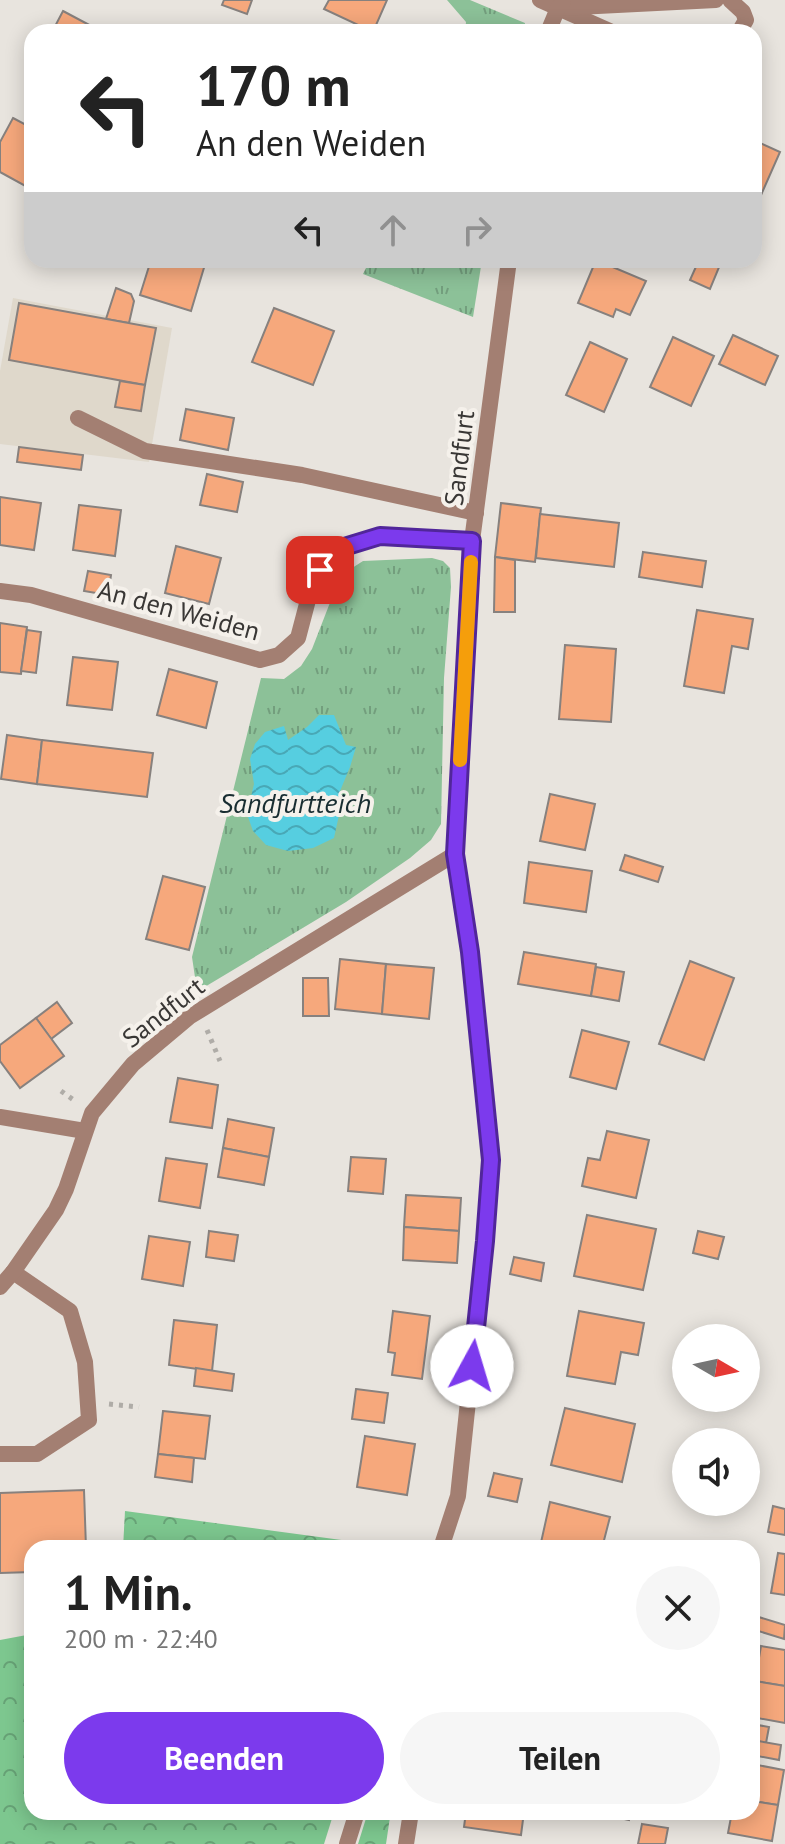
<!DOCTYPE html>
<html lang="de">
<meta charset="utf-8">
<style>
body{margin:0;font-family:"PT Sans",sans-serif;background:#f6f6f6;color:#222;height:100vh;display:flex;flex-direction:column;font-size:30px;white-space:nowrap}
*{box-sizing:border-box;margin:0}
p{font-size:26px;color:#767676}
.icon{flex:none;width:44px;height:44px;fill:none;stroke:currentColor;stroke-width:2;stroke-linecap:round;stroke-linejoin:round}
.map{position:relative;flex:1;overflow:hidden}
.drawer{position:absolute;left:24px;top:1540px;width:736px;height:280px;display:flex;flex-direction:column;background:#fff;border-radius:24px;box-shadow:0 4px 20px #0003}
.drawer>*{flex:none}
.hud{position:absolute;left:24px;top:24px;width:738px;height:244px;border-radius:24px;box-shadow:0 4px 20px #0003;background:#fff;color:#222;overflow:hidden}
.needle{width:52px;rotate:99deg}
.fabs{position:absolute;left:672px;top:1324px;display:grid;gap:16px}
.fabs a{display:grid;place-items:center;width:88px;height:88px;border-radius:50%;background:#fff;box-shadow:0 4px 20px #0003;font-size:40px}
.pin{position:absolute;display:grid;place-items:center;width:68px;height:68px;color:#fff;margin:-34px;border-radius:16px;box-shadow:0 4px 12px #0006}
.me{position:absolute;width:88px;margin:-44px;rotate:6deg;stroke-linejoin:round;filter:drop-shadow(0 0 6px #0008)}
.turn{display:flex;align-items:center;gap:28px;height:168px;padding:0 40px;font-size:36px}
.turn .icon{width:104px;height:104px;stroke-width:2.5}
.turn b{display:block;font-size:56px;line-height:68px}
.lanes{display:flex;align-items:center;height:76px;padding:0 40px;background:#0003;justify-content:center;gap:40px;direction:ltr}
.lanes .off{opacity:.35}
.round{display:grid;place-items:center;flex:none;width:84px;height:84px;border-radius:42px;background:#f6f6f6}
.headline{display:flex;align-items:center;justify-content:space-between;height:136px;padding:0 40px}
h1{font-size:48px;font-weight:800;line-height:60px}
.cta{display:flex;gap:16px;margin-top:auto;padding:16px 40px}
.cta a{flex:1;height:92px;border-radius:48px;background:#7c3aed;color:#fff;font-size:32px;font-weight:800;line-height:92px;text-align:center}
.cta a+a{background:#f6f6f6;color:#222}
.map>svg:first-child{display:block}
</style>
<div class="map">
<svg width="785" height="1844" viewBox="0 0 785 1844">
<defs>
<pattern id="grass-tufts" width="24" height="20" patternUnits="userSpaceOnUse" patternTransform="scale(2)"><rect width="24" height="20" fill="#8cc198"/><path d="M3 7l-1-3M5 7V3M7 7l1-3M15 17l-1-3M17 17v-4M19 17l1-3" fill="none" stroke="#739e7d"/></pattern>
<pattern id="forest-crowns" width="20" height="18" patternUnits="userSpaceOnUse" patternTransform="scale(2)"><rect width="20" height="18" fill="#7dc78f"/><path d="M2 6a3 3 0 1 1 6 0M12 15a3 3 0 1 1 6 0" fill="none" stroke="#67a276"/></pattern>
<pattern id="water-waves" width="16" height="10" patternUnits="userSpaceOnUse" patternTransform="scale(2)"><rect width="16" height="10" fill="#56cee0"/><path d="M0 5q4-4 8 0t8 0" fill="none" stroke="#48a8b6"/></pattern>
</defs>
<rect width="100%" height="100%" fill="#e8e4de"/>
<polygon fill="#dfd8cb" points="13,298 172,328 149,462 0,444 0,371"/>
<g fill="url(#grass-tufts)">
<polygon points="447,0 470,0 525,23 524,32 465,32 466,22"/>
<polygon points="370,260 482,260 473,317 363,274"/>
<polygon points="432,558 443,561 450,568 451,587 444,678 441,824 431,840 410,858 346,902 203,988 196,984 192,957 261,678 284,679 301,666 312,649 338,582 349,570 363,561"/>
</g>
<g fill="url(#forest-crowns)">
<polygon points="125,1511 401,1548 123,1548"/>
<polygon points="32,1634 32,1812 334,1812 324,1844 0,1844 0,1640"/>
<polygon points="368,1812 381,1812 390,1817 386,1844 358,1844"/>
</g>
<polygon fill="url(#water-waves)" points="319,715 334,715 346,745 356,747 350,767 340,791 339,815 334,838 313,848 288,851 266,845 253,831 247,814 254,784 250,759 255,744 265,732 284,726 288,740 307,727"/>
<g fill="#f6a87c" stroke="#87817e" stroke-width="2">
<polygon points="224,0 252,0 247,14 222,5"/>
<polygon points="329,0 387,0 373,32 324,9"/>
<polygon points="63,11 95,28 93,32 52,32"/>
<polygon points="13,118 32,128 32,184 29,188 0,172 0,142"/>
<polygon points="758,142 780,152 754,211 754,150"/>
<polygon points="151,260 206,261 191,311 140,295"/>
<polygon points="596,260 646,281 630,315 616,309 613,317 578,303"/>
<polygon points="699,260 722,260 710,289 690,280"/>
<polygon points="116,288 131,294 134,301 129,323 106,319"/>
<polygon points="19,303 156,328 145,385 9,360"/>
<polygon points="274,308 334,331 313,385 252,362"/>
<polygon points="733,335 778,356 765,385 719,364"/>
<polygon points="673,337 714,356 691,406 650,387"/>
<polygon points="590,342 627,359 604,412 566,395"/>
<polygon points="120,381 145,385 141,411 115,407"/>
<polygon points="186,409 234,418 228,450 180,440"/>
<polygon points="19,447 83,455 81,470 17,462"/>
<polygon points="207,474 243,482 237,512 200,505"/>
<polygon points="0,497 41,503 34,550 0,545"/>
<polygon points="501,503 541,508 535,562 495,557"/>
<polygon points="79,505 121,510 115,556 73,550"/>
<polygon points="540,514 619,523 614,567 536,558"/>
<polygon points="176,546 221,558 209,604 165,593"/>
<polygon points="643,552 706,561 702,587 639,577"/>
<polygon points="495,557 515,560 515,612 494,612"/>
<polygon points="88,571 111,575 108,595 84,591"/>
<polygon points="697,610 753,619 748,649 732,646 724,693 684,686"/>
<polygon points="0,623 27,627 21,674 0,672"/>
<polygon points="27,630 41,632 36,673 21,671"/>
<polygon points="565,645 616,649 611,722 559,719"/>
<polygon points="73,657 118,662 112,710 67,705"/>
<polygon points="169,669 217,682 206,728 157,715"/>
<polygon points="7,735 42,740 37,784 1,779"/>
<polygon points="42,740 153,753 147,797 37,784"/>
<polygon points="550,794 595,804 585,850 540,841"/>
<polygon points="625,855 663,867 658,882 620,870"/>
<polygon points="529,862 592,871 586,912 524,903"/>
<polygon points="163,876 205,887 189,950 146,939"/>
<polygon points="524,952 596,964 591,996 518,984"/>
<polygon points="340,959 386,964 382,1014 335,1009"/>
<polygon points="690,961 734,978 704,1060 659,1044"/>
<polygon points="386,964 434,968 429,1019 382,1014"/>
<polygon points="596,967 624,972 619,1001 591,996"/>
<polygon points="303,978 328,978 329,1016 303,1016"/>
<polygon points="57,1002 72,1023 51,1039 36,1018"/>
<polygon points="36,1018 64,1056 20,1088 0,1061 0,1045"/>
<polygon points="582,1030 629,1042 616,1089 570,1077"/>
<polygon points="178,1078 218,1085 212,1128 170,1122"/>
<polygon points="228,1119 274,1128 269,1157 223,1148"/>
<polygon points="607,1131 649,1140 636,1198 582,1186 588,1158 600,1160"/>
<polygon points="223,1148 269,1157 264,1185 218,1177"/>
<polygon points="351,1157 386,1159 383,1194 348,1191"/>
<polygon points="166,1158 207,1164 200,1208 159,1201"/>
<polygon points="406,1195 461,1198 459,1231 404,1227"/>
<polygon points="587,1215 656,1229 643,1290 574,1276"/>
<polygon points="404,1227 459,1231 457,1263 403,1260"/>
<polygon points="209,1231 238,1235 234,1261 206,1257"/>
<polygon points="698,1231 724,1237 718,1259 693,1253"/>
<polygon points="149,1236 190,1242 183,1286 142,1279"/>
<polygon points="514,1257 544,1263 541,1281 510,1274"/>
<polygon points="393,1311 430,1316 422,1379 392,1375 395,1353 388,1352"/>
<polygon points="579,1311 644,1323 638,1355 621,1352 615,1384 567,1376"/>
<polygon points="174,1320 217,1325 212,1371 169,1365"/>
<polygon points="196,1368 234,1374 232,1391 194,1386"/>
<polygon points="356,1389 388,1393 384,1423 352,1419"/>
<polygon points="565,1408 635,1424 622,1482 551,1465"/>
<polygon points="163,1411 210,1416 205,1459 158,1454"/>
<polygon points="365,1436 415,1444 407,1495 357,1487"/>
<polygon points="158,1454 194,1458 192,1482 155,1477"/>
<polygon points="494,1473 522,1479 517,1502 488,1496"/>
<polygon points="84,1490 86,1548 32,1548 32,1572 0,1573 0,1493"/>
<polygon points="550,1502 610,1517 602,1548 540,1547"/>
<polygon points="773,1506 785,1509 785,1535 768,1532"/>
<polygon points="778,1553 785,1554 785,1595 771,1593"/>
<polygon points="752,1615 785,1625 784,1639 752,1629"/>
<polygon points="761,1646 785,1650 785,1686 755,1681"/>
<polygon points="755,1681 785,1686 785,1723 752,1717 752,1700"/>
<polygon points="752,1724 769,1727 766,1743 752,1740"/>
<polygon points="752,1740 781,1745 779,1760 752,1755"/>
<polygon points="752,1764 784,1770 778,1805 752,1801"/>
<polygon points="752,1801 778,1805 772,1841 728,1833 732,1812 752,1812"/>
<polygon points="466,1812 524,1812 521,1835 464,1827"/>
<polygon points="593,1812 631,1812 629,1820"/>
<polygon points="642,1824 668,1828 665,1844 638,1844"/>
</g>
<g fill="none" stroke-linecap="round" stroke-linejoin="round">
<g stroke="#afaca7" stroke-width="5" stroke-dasharray="4 6" stroke-linecap="butt">
<polyline points="207,1030 220,1061"/>
<polyline points="61,1091 75,1101"/>
<polyline points="109,1404 139,1407"/>
</g>
<g stroke="#a37f72" stroke-width="16">
<polyline points="730,0 743,12 746,20 739,32"/>
<polyline points="558,8 612,32"/>
<polyline points="78,418 145,451 302,475 476,513"/>
<polyline points="0,1454 37,1454 89,1420 85,1362 70,1311 13,1272"/>
</g>
<g stroke="#a37f72" stroke-width="16">
<polyline points="540,0 558,8 716,0"/>
<polyline points="548,32 558,8 563,2"/>
<polyline points="0,591 31,595 260,660 279,655 298,638 308,600 320,570 344,547 380,536 472,541"/>
<polyline points="0,1117 85,1131"/>
<polyline points="0,1287 13,1272 56,1210 66,1189 92,1113 133,1064 189,1017 455,854"/>
<polyline points="441,1548 458,1496 485,1241 491,1160 470,952 455,854 472,541 509,260"/>
<polyline points="347,1844 357,1812"/>
<polyline points="406,1844 411,1812"/>
</g>
</g>
<g fill="none" stroke-linecap="round" stroke-linejoin="round">
<g stroke="#51269a" stroke-width="20">
<polyline id="route" points="320,570 344,547 380,536 472,541 455,854 470,952 491,1160 485,1241 472,1366"/>
</g>
<use href="#route" stroke="#7c3aed" stroke-width="14"/>
<polyline stroke="#f59e0b" stroke-width="14" points="460,760 471,562"/>
</g>
<g text-anchor="middle" dominant-baseline="central" stroke-width="8" stroke-linejoin="round" paint-order="stroke">
<g font-size="26" fill="#393735" stroke="#f5f1eb">
<text transform="translate(459 458) rotate(-83)">Sandfurt</text>
<text transform="translate(179 610) rotate(15)">An den Weiden</text>
<text transform="translate(163 1012) rotate(-38)">Sandfurt</text>
</g>
<g font-size="28" font-style="italic" fill="#182d31" stroke="#f5f1eb">
<text x="295" y="802">Sandfurtteich</text>
</g>
</g>
</svg>
<div class="fabs">
<a><svg class="needle" viewBox="-14 -14 28 28"><path d="M0-13l5 13h-10z" fill="#e53935"/><path d="M0 13l5-13h-10z" fill="#767676"/></svg></a>
<a><svg class="icon" aria-label="sound" viewBox="0 0 24 24"><path d="M4 9h4l5-4v14l-5-4H4zM17 9q2 3 0 6"/></svg></a>
</div>
<div class="pin" style="left:320px;top:570px;background:#d93025"><svg class="icon" aria-label="arrive" viewBox="0 0 24 24"><path d="M6 21V4h12l-3 4 3 4H6"/></svg></div>
<svg class="me" style="left:472px;top:1366px" viewBox="-20 -20 40 40"><circle r="19" fill="#fff"/><path d="M0-13L10 11 0 6-10 11z" fill="#7c3aed"/></svg>
<div class="hud">
<div class="turn"><svg class="icon" aria-label="left" viewBox="0 0 24 24"><path d="M17 20v-9H6M10 6l-5 5 5 5"/></svg><div><b>170 m</b>An den Weiden</div></div>
<div class="lanes"><svg class="icon" aria-label="left" viewBox="0 0 24 24"><path d="M17 20v-9H6M10 6l-5 5 5 5"/></svg><svg class="icon off" aria-label="ahead" viewBox="0 0 24 24"><path d="M12 20V5M6 11l6-6 6 6"/></svg><svg class="icon off" aria-label="right" viewBox="0 0 24 24"><path d="M7 20v-9h11M14 6l5 5-5 5"/></svg></div>
</div>
<section class="drawer">
<div class="headline"><div><h1>1 Min.</h1><p>200 m · 22:40</p></div><a class="round"><svg class="icon" aria-label="close" viewBox="0 0 24 24"><path d="M6 6l12 12M18 6L6 18"/></svg></a></div>
<div class="cta"><a>Beenden</a><a>Teilen</a></div>
</section>
</div>
